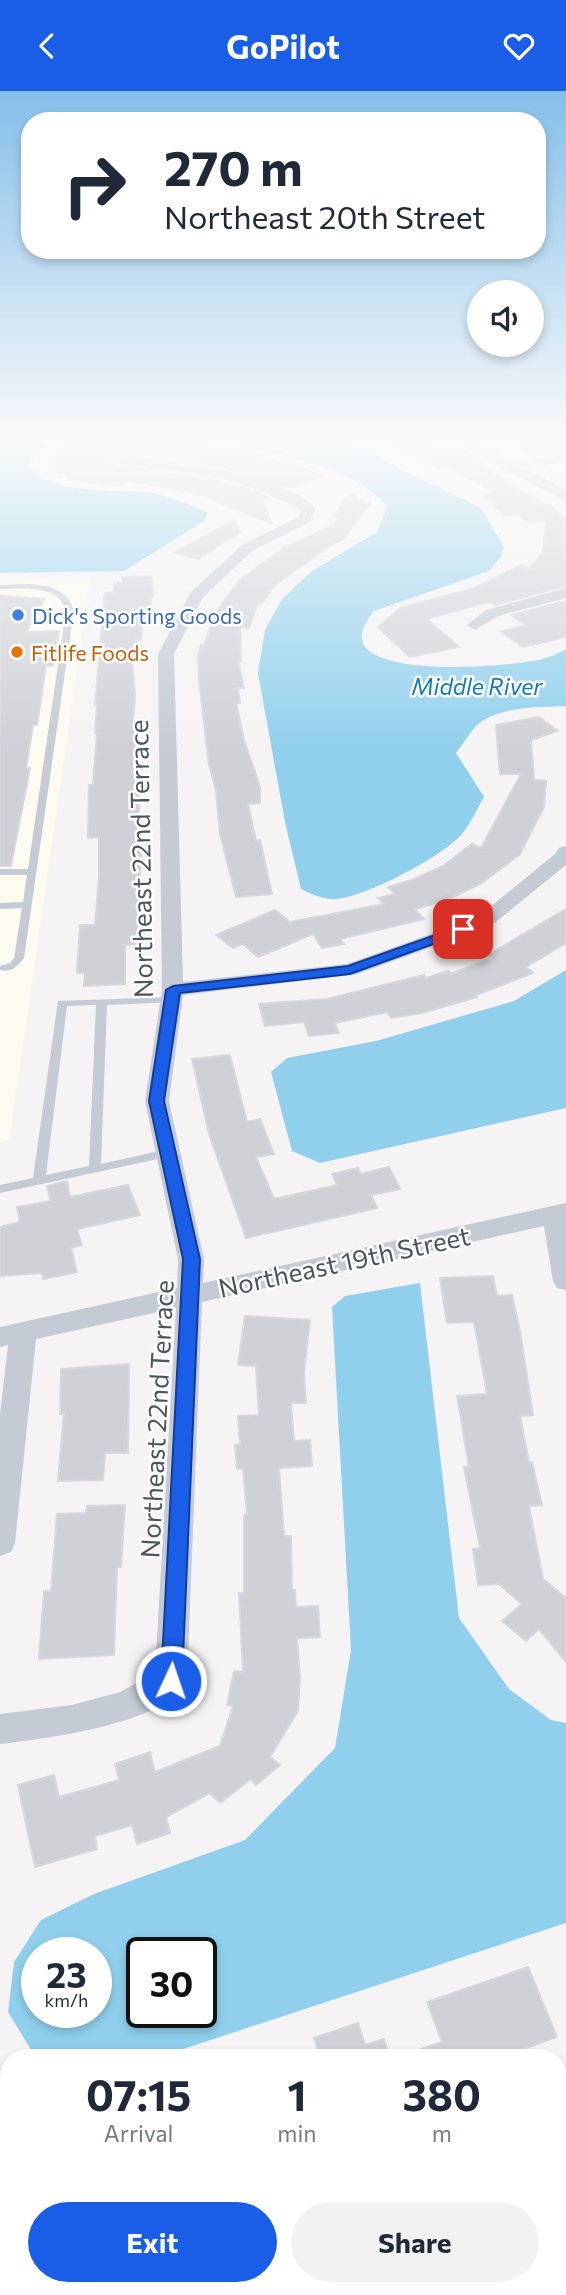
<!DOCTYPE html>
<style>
body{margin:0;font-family:Commissioner,sans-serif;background:#f2f2f3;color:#1f2937;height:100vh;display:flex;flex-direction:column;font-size:26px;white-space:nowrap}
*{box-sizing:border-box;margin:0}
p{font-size:23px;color:#747a83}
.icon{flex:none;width:38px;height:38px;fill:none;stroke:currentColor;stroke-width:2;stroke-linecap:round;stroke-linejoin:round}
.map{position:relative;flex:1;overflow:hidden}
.details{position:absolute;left:0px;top:1958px;width:567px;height:247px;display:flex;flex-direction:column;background:#fff;border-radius:28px 28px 0 0;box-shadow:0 4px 10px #0003}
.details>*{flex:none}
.guide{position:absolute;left:21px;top:21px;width:525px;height:147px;border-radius:28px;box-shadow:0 4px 10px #0003;background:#fff;color:#1f2937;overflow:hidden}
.fabs{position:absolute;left:467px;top:189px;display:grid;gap:14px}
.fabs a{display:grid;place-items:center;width:77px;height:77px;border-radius:50%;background:#fff;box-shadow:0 4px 10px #0003;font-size:35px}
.speed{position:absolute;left:21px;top:1846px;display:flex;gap:14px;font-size:35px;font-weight:700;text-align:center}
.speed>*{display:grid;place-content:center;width:91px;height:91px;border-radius:50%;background:#fff;box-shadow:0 4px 10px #0003;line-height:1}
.speed small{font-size:18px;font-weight:400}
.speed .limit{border:4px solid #111;border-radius:10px;background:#fff;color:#111}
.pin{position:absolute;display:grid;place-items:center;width:60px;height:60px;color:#fff;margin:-30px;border-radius:14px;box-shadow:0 4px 10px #0006}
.me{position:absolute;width:77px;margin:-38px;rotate:3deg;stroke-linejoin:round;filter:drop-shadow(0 0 5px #0008)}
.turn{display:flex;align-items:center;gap:24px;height:147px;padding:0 28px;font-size:32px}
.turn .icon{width:91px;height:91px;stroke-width:2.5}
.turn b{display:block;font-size:49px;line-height:60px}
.eta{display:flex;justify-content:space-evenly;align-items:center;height:119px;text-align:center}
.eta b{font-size:42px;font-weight:700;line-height:49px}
.action{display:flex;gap:14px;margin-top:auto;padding:14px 28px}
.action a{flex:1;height:80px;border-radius:42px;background:#1a5ee7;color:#fff;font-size:28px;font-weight:700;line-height:80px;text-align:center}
.action a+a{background:#f2f2f3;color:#1f2937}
header{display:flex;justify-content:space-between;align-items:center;height:91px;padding:0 28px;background:#1a5ee7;color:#fff;font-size:32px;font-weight:700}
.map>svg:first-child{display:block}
</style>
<header><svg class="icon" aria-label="back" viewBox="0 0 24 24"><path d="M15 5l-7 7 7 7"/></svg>GoPilot<svg class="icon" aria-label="heart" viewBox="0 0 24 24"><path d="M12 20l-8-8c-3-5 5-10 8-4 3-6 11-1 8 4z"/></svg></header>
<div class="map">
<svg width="566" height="2204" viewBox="0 0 566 2204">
<rect width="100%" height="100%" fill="#f5f3f3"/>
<polygon fill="#fdfaef" points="90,488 9,1050 0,1051 0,489"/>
<g fill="#90d0ed" fill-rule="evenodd">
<path d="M0,350H53L38,359L28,374C52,407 120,396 157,403C174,407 191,415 208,421L204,430L124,480L0,482Z"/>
<path d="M218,350H333L358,357L481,417L504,456L501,466L489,480L374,520C369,527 363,534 362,544C358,589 519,576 546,567C553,565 560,561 566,558V615C539,616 497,615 476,635C469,643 463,653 456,662L484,706C477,718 471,732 462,743C442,766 367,805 337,808C324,809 313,804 301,798L285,731L258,582L265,539L282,508L312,480L377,441L387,416C358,375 265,360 218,350Z"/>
<polygon points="566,879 566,1017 320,1072 292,1060 271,981 287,967 376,950 514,910"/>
<path d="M420,1192L459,1527L509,1598L551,1629L566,1632V1832L156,1967H36L8,1921L14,1871L41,1829L94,1803L245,1749L335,1657L351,1559L332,1216L345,1205ZM96,1862V1922H37V1862ZM142,1862H201V1922H142Z"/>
</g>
<g fill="#cfd1d7" stroke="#d7d8de" stroke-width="2">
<polygon points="90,350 196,352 297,375 322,385 290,398 222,377 138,363 110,363 112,374 214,389 258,401 269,407 263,409 271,432 195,402 129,390 116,395 68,388 65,382 59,382 53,366 66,352 92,354"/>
<polygon points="387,350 422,350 449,363 462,359 486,371 479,373 548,416 549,413 566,429 566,495 495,514 490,511 476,514 427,528 459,556 410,566 378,536 400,517 472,498 521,474 529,478 542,463 547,429 527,431 519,423 504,425 483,404 497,402 448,376 440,378"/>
<polygon points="512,350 566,350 566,361 533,365"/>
<polygon points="350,403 364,410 365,414 371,411 343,448 325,458 275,494 262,512 258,511 249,537 240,536 241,570 238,570 244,597 238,597 240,612 236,612 244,649 260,696 260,712 248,713 256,750 260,749 272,803 236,806 220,743 216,699 209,673 199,590 198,565 201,554 204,554 217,519 240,489 285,456 323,439 343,426 333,426"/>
<polygon points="234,429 240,441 198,468 174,462"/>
<polygon points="151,485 153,505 151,505 151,527 142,527 141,549 136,549 137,571 132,572 135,604 133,631 136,630 135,660 139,660 137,687 140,687 138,751 142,751 136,853 125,854 125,893 84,895 85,882 77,882 80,834 95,834 99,785 99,746 88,747 89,694 93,694 97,642 95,642 97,614 95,614 105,502 114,501 114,492 122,491 122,486"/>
<polygon points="0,505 45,508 26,541 59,540 53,575 46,575 37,634 33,634 26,677 30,677 11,775 0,775"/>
<polygon points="566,510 566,546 523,556 501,541 526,534 511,524"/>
<polygon points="539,626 558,640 531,649 534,689 546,690 544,716 520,763 482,792 447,809 415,818 424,828 340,848 344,853 322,857 313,843 258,866 243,853 233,857 216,844 275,819 290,831 384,813 378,807 395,803 388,796 412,789 443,775 472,753 481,757 521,683 500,683 496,634"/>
<polygon points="566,818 566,852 526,876 533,882 476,904 477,906 422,922 391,927 387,921 335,932 339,942 309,945 304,931 265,935 259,913 327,908 424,884 426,887 448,880 451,883 492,867 488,864"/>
<polygon points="230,964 247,1031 260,1028 274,1063 256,1066 274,1108 337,1094 332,1083 358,1077 361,1083 389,1076 400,1098 371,1104 377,1117 246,1147 209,1043 192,968"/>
<polygon points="67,1090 70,1106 128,1094 140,1124 77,1138 82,1154 71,1157 77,1181 43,1188 42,1182 0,1185 0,1136 20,1131 17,1116 51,1110 47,1095"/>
<polygon points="493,1185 497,1205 512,1204 520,1240 533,1324 520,1325 529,1371 532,1371 542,1414 529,1415 543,1488 566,1507 566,1571 539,1538 526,1550 502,1530 522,1513 499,1493 478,1494 473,1458 480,1457 464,1376 469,1376 457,1305 487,1303 474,1231 447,1232 440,1187"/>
<polygon points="245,1225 310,1229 304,1282 306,1312 291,1312 294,1350 310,1349 312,1375 279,1377 284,1445 291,1445 292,1499 295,1499 296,1516 318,1515 320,1546 297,1547 300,1586 298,1620 270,1666 280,1674 256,1694 251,1688 220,1712 210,1702 166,1726 170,1742 137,1753 132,1734 95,1745 97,1758 35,1776 18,1694 54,1684 59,1706 119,1689 115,1673 150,1661 155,1681 220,1655 233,1615 227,1614 234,1580 243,1581 239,1502 244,1502 244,1424 247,1424 243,1377 237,1378 235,1354 240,1353 238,1325 259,1324 256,1275 238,1274"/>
<polygon points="129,1273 128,1362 105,1362 103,1389 58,1390 64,1322 60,1323 61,1278"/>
<polygon points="125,1414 121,1476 117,1476 114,1564 39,1568 44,1500 51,1500 57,1423 86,1422 87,1415"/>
<polygon points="528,1876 557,1946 498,1967 404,1967 404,1964 442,1951 427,1911"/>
<polygon points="358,1932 365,1954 384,1948 390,1967 320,1967 314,1947"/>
</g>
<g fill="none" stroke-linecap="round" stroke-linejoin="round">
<g fill="#c4cbd4" fill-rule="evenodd">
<path d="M31,493C51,495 67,499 74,519L24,867C18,875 11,882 0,879V875L10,872L14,867L22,817L0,818V812L23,811L27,784H0V778H28L66,519C57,492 23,498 0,498V494Z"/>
<path d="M172,906L177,909L176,911L107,914L101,1073L168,1058L174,1062L172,1065L0,1102V1094L33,1087L58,910ZM96,914L89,1075L46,1084L67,915Z"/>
</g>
<g fill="#c4cbd4" fill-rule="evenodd">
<polygon points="450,350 468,350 514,371 566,363 566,371 525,377 566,400 566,410"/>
<path d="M117,364C164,368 283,383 316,417L310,431L252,460L203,506L174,563L183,891L347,873L478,826L555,763L559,757L566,755V774L492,834L357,883L183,904L169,1010L204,1168L203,1192L566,1112V1199L557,1197L553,1190L544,1135L202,1211L187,1590C167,1633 43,1648 0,1653V1623L72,1614L120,1601L155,1582L176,1217L36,1248L15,1452L11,1461L0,1465V1324L8,1254L0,1256V1236L177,1197L178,1168L145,1010L162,899L158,563L191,501L242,454L299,426L301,419L259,399L215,386L112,371V365Z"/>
<polygon points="566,497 566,507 498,525 475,539 467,534 486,519"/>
<polygon points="566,2046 566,2086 558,2088 558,2049"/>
<polygon points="128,2196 189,2196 186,2204 124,2204"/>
</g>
</g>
<linearGradient id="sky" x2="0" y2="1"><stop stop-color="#85bfea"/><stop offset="0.53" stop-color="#fafafa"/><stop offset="1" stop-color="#fafafa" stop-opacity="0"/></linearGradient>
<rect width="566" height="659" fill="url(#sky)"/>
<polygon fill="#1a5ee7" stroke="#113d96" stroke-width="2" points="463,834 469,838 467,841 350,883 180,902 164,1010 200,1168 182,1590 178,1596 171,1599 164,1596 161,1590 183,1168 149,1010 166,899 173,895 348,875"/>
<circle fill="#3f7fe0" stroke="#fff" stroke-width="2.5" cx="18" cy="524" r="7"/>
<circle fill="#e8710a" stroke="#fff" stroke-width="2.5" cx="17" cy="561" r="7"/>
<g text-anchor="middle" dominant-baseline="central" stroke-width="5" stroke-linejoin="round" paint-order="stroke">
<g font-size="21" fill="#366cbe" stroke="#fff" text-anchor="start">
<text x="32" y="524">Dick's Sporting Goods</text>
</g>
<g font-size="21" fill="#c56008" stroke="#fff" text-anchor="start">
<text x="31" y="561">Fitlife Foods</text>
</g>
<g font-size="23" font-style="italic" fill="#0c7db2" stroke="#fff">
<text x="477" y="595">Middle River</text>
</g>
<g font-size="26" fill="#4a5361" stroke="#fff">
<text transform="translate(140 768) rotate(-91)">Northeast 22nd Terrace</text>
<text transform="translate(344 1170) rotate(-12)">Northeast 19th Street</text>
<text transform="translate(156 1328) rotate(-87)">Northeast 22nd Terrace</text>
</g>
</g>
</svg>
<div class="fabs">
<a><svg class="icon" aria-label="sound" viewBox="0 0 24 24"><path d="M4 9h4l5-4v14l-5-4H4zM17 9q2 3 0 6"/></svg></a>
</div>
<div class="speed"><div>23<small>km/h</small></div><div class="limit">30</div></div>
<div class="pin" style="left:463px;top:838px;background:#d93025"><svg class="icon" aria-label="arrive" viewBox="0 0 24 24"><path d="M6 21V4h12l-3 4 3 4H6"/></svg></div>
<svg class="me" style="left:171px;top:1590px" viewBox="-20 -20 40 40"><circle r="17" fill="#1a5ee7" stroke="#fff" stroke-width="3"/><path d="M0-11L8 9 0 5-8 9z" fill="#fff"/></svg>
<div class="guide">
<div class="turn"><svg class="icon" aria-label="right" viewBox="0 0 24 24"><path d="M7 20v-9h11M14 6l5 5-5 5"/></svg><div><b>270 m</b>Northeast 20th Street</div></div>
</div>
<section class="details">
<div class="eta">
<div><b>07:15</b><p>Arrival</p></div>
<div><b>1</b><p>min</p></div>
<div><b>380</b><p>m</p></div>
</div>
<div class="action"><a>Exit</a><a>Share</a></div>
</section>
</div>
